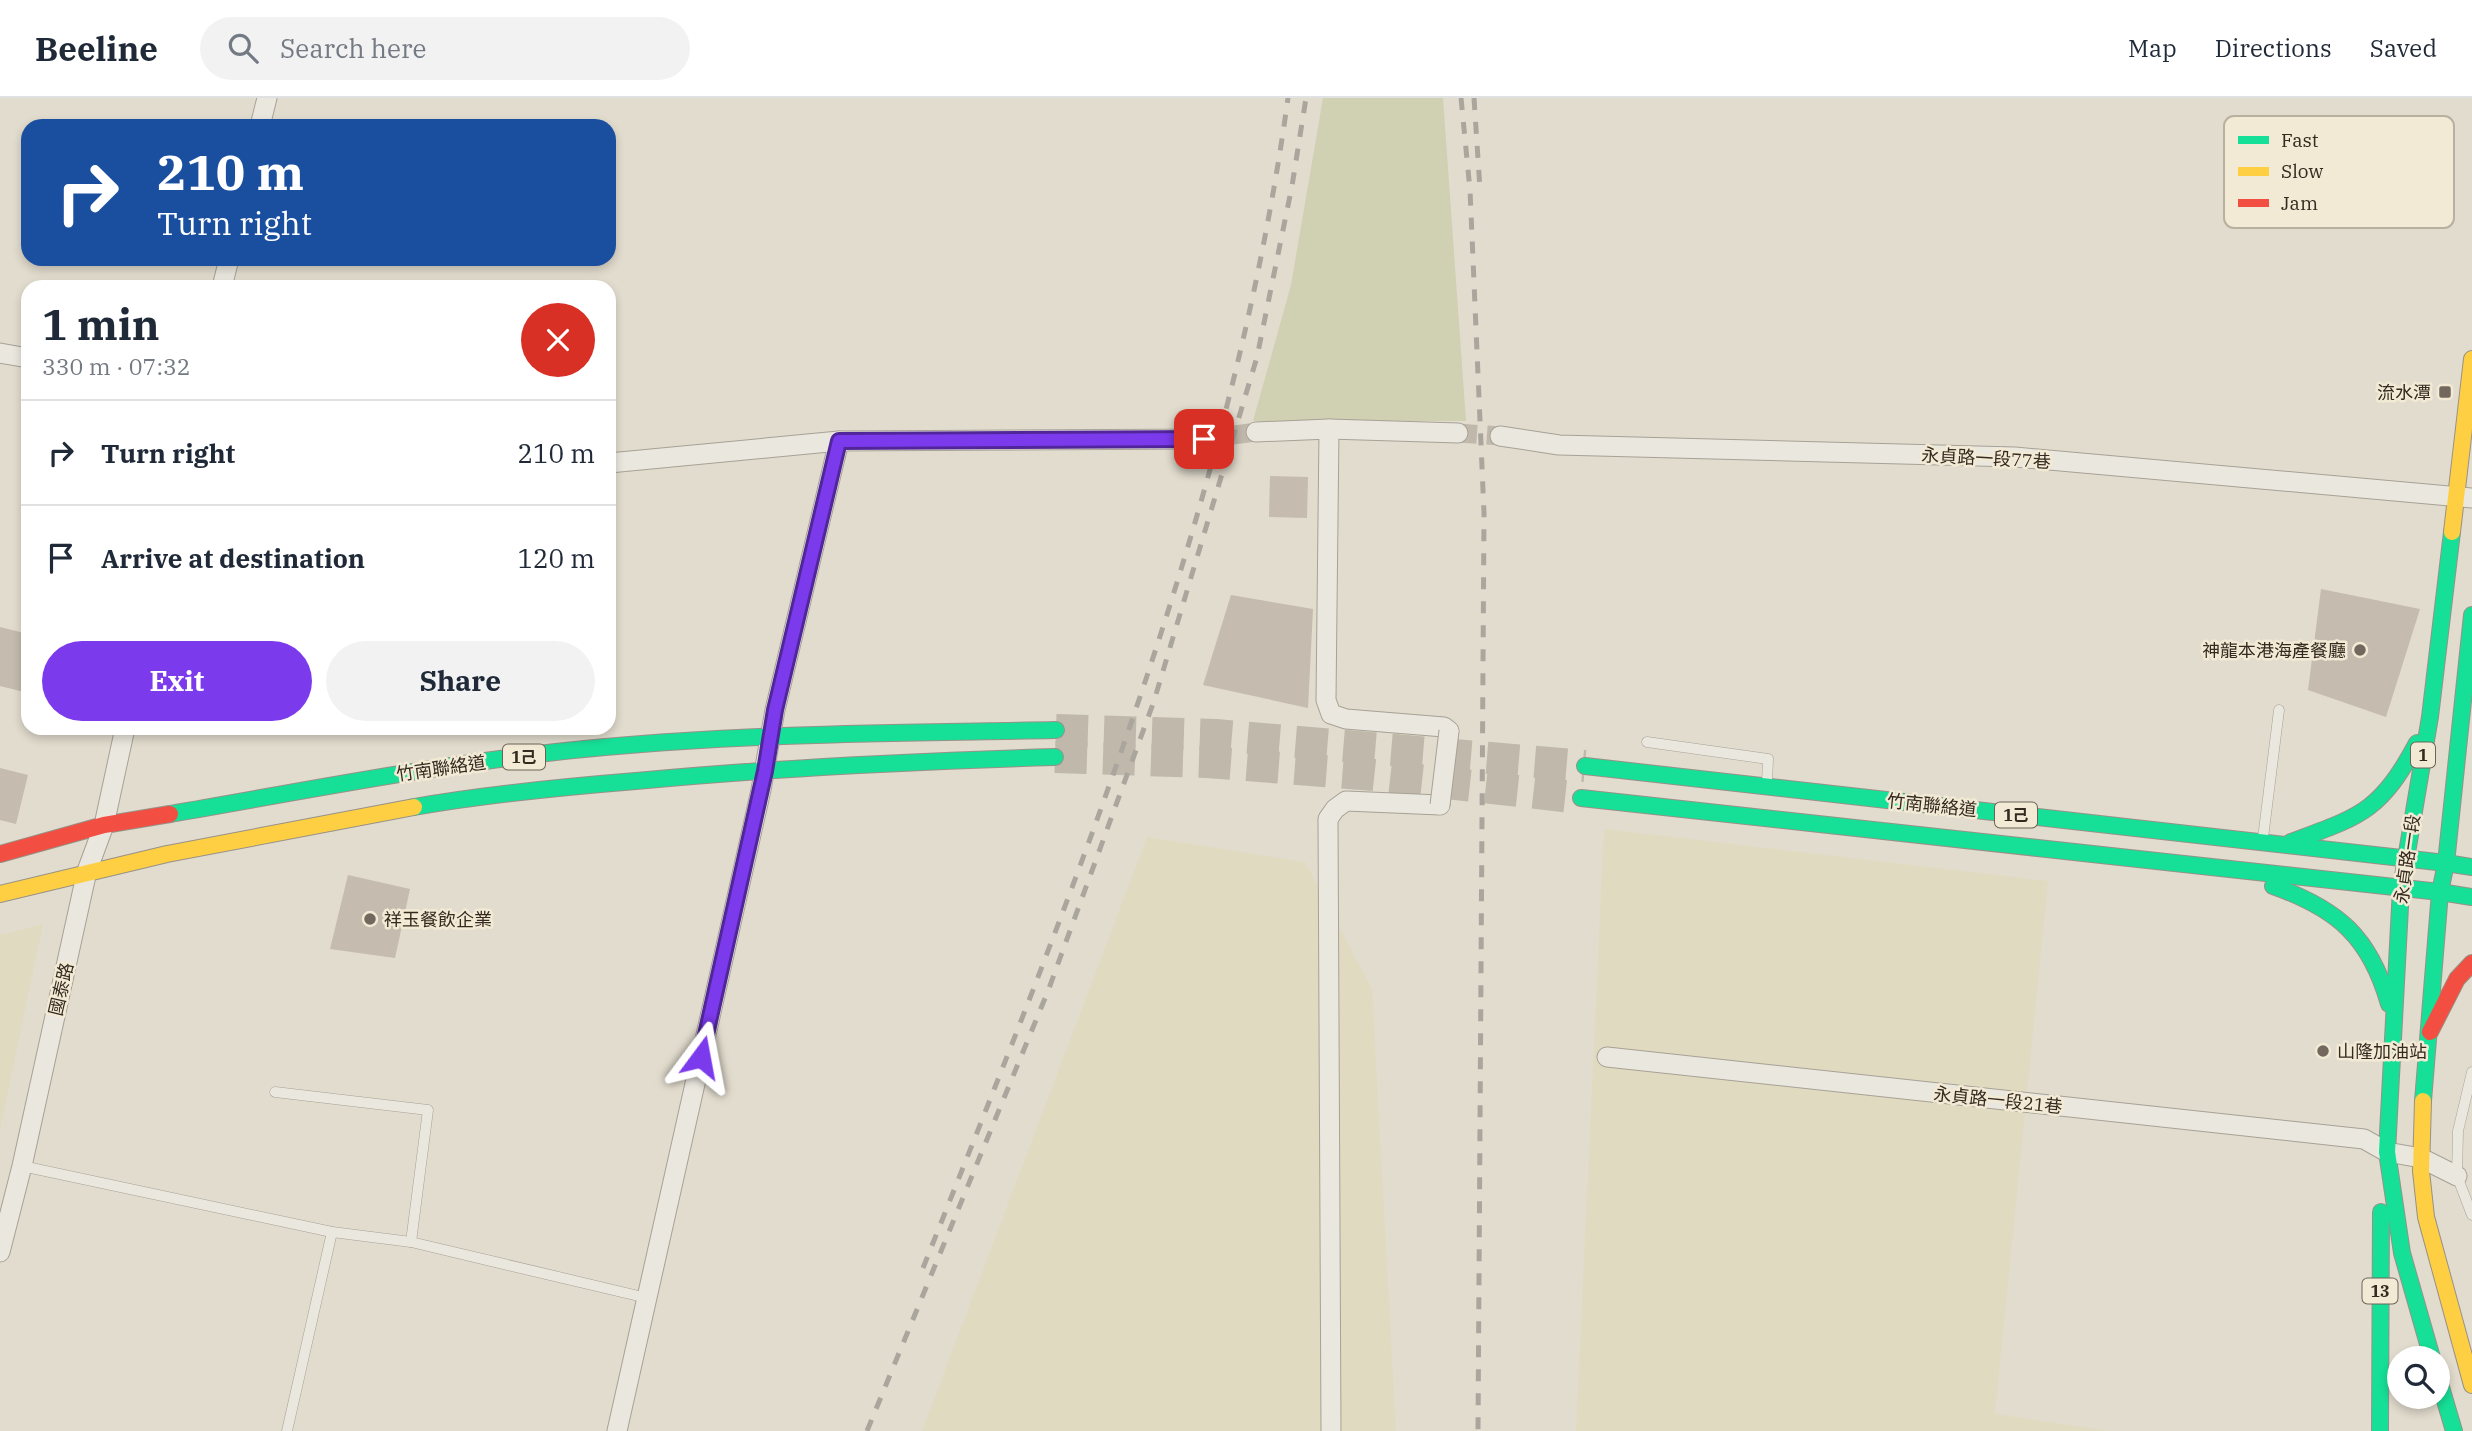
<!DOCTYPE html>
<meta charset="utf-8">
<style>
body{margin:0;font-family:"IBM Plex Serif","Noto Sans TC",serif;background:#f2f2f3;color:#1f2937;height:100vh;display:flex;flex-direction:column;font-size:26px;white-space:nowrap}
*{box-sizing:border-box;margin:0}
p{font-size:23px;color:#747a83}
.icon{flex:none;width:38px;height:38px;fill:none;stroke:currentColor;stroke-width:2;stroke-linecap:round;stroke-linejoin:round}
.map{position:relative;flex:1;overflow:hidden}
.details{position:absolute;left:21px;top:182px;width:595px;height:455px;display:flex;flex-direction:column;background:#fff;border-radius:21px;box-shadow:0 4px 10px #0003}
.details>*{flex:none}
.guide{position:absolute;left:21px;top:21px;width:595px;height:147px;border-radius:21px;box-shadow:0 4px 10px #0003;background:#1a4fa0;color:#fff;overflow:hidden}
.fabs{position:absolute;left:2387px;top:1248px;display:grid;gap:14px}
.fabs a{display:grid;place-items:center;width:63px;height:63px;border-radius:50%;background:#fff;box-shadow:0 4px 10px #0003;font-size:35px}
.pin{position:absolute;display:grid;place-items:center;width:60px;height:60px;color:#fff;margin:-30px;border-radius:14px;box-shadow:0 4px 10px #0006}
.me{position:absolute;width:77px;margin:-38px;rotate:13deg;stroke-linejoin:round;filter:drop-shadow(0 0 5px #0008)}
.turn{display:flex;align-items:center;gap:24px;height:147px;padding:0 21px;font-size:32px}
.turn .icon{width:91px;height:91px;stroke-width:2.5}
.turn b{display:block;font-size:49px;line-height:60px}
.round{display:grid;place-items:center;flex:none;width:74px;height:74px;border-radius:37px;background:#f2f2f3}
.summary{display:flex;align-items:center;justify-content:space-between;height:119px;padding:0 21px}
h1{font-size:42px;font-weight:700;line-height:52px}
.action{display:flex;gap:14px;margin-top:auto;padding:14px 21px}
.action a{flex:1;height:80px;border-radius:42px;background:#7c3aed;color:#fff;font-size:28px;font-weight:700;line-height:80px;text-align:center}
.action a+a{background:#f2f2f3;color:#1f2937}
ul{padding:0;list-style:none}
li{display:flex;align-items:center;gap:21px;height:105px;padding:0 21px;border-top:2px solid #e0e1e3}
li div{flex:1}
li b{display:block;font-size:26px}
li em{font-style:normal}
header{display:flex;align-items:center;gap:42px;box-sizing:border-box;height:98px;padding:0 35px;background:#fff;border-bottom:2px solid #e0e1e3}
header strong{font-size:33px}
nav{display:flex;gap:38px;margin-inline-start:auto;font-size:24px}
.search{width:490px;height:63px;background:#f2f2f3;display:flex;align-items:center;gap:18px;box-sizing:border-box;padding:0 24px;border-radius:38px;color:#747a83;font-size:26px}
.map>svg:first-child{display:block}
</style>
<header>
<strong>Beeline</strong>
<div class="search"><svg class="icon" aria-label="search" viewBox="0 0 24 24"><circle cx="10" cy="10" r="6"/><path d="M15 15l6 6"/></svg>Search here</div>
<nav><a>Map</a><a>Directions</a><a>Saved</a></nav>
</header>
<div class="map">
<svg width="2472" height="1333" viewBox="0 0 2472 1333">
<rect width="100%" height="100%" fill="#e2dcce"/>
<g fill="#e0dac0">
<polygon points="1604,731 2048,783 1995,1316 2109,1333 1576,1333"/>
<polygon points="1147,739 1305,764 1372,891 1396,1333 922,1333"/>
<polygon points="43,826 0,1032 0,837"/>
</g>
<polygon fill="#d0d0b2" points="1323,0 1443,0 1466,323 1253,323 1291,187"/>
<g fill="#c5bbaf">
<polygon points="1270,378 1308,379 1307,420 1269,419"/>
<polygon points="2321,491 2420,511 2386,619 2308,592"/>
<polygon points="1231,497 1313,511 1308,610 1203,587"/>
<polygon points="0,529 28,536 28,595 0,588"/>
<polygon points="0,670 28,677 16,726 0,722"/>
<polygon points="348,777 410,791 395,860 330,851"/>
</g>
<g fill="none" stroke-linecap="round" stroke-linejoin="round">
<g stroke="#bfb8ab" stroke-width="19" stroke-dasharray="19 10" stroke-linecap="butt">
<polyline points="1458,335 1500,338"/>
<polyline points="1204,341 1256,334"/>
</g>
<g stroke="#bfb8ab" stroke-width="32" stroke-dasharray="32 16" stroke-linecap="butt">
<polyline points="1056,632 1216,637 1585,668"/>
<polyline points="1055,659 1207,664 1374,677 1581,700"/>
</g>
<g stroke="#a7a196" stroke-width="11">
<g id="lane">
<polyline points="1647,644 1768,661 1767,685"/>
<polyline points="2263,740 2279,612"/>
<polyline points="2472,974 2458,1033 2457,1078 2472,1117"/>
<polyline points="275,994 428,1012 411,1144"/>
<polyline points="22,1068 332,1134 411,1144 647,1200"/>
<polyline points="287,1333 332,1134"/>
</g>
</g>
<g stroke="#a7a196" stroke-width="21">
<g id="street">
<polyline points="260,28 267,0"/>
<polyline points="222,189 229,161"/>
<polyline points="0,255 28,260"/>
<polyline points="1329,331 1326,602 1331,616 1346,621 1444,629 1449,633"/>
<polyline points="1256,334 1329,331 1458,335"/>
<polyline points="1500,338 1559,347 2015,359 2472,400"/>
<polyline points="609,365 839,343 1204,341"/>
<polyline points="1607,959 2364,1041 2387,1054 2421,1060 2457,1078"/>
<polyline points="0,1154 22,1068 87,773 104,727 125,630"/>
<polyline points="617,1333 761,692 775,612 839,343"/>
<polyline points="1331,1333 1328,721 1335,711 1346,703 1440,707"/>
</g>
</g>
<g stroke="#979187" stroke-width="18">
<g id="fast">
<polyline points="1585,668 2446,765"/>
<polyline points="1581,700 2440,794"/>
<path d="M414,709C487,696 562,689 636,683C775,670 915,663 1055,659"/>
<path d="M170,716C315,691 459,662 605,649C755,635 906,635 1056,632"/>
<path d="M2291,744C2361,718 2380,714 2417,645"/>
<polyline points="2446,765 2472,769"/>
<path d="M2273,788C2338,811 2370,839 2389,906"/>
<polyline points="2440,794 2472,799"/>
<polyline points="2423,1003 2440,794 2446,765 2472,517"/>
<polyline points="2432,1260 2402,1155 2387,1054 2401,790 2430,619 2452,434"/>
<polyline points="2438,1279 2454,1333"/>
<polyline points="2380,1333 2381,1114"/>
</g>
</g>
<g stroke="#979187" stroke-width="18">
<g id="slow">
<polyline points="2452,434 2472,261"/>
<polyline points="0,796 167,756 414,709"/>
<polyline points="2423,1003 2421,1073 2426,1119 2472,1287"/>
</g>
</g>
<g stroke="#979187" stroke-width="18">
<g id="jam">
<polyline points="0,756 104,727 170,716"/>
<polyline points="2430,934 2457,881 2472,865"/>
</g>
</g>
<use href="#lane" stroke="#eae7de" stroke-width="10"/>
<use href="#street" stroke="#eae7de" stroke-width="19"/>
<use href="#fast" stroke="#16e098" stroke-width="16"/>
<use href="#slow" stroke="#ffcf43" stroke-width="16"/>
<use href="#jam" stroke="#f24e42" stroke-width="16"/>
<g stroke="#aaa69e" stroke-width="5" stroke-dasharray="12 12" stroke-linecap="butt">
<polyline points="1461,0 1470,92 1484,415 1478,1333"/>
<polyline points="1474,0 1480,91"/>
<path d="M923,1170C1074,791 1232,407 1288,0"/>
<polyline points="867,1333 1048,893 1154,603 1257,259 1292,88 1306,0"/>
</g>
<g stroke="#a7a196" stroke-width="21" stroke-linecap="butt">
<polyline id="street-bridge" points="1440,707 1449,633"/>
</g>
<use href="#street-bridge" stroke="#eae7de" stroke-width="19"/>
</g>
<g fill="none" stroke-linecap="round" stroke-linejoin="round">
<g stroke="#51269a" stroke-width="18">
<polyline id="route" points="701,959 765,673 775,612 839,343 1204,341"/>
</g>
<use href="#route" stroke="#7c3aed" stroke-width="12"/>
</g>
<g fill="#72685d" stroke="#f2ead5" stroke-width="2.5">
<rect x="2438" y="287" width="14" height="14" rx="3.5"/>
<circle cx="2360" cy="552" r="7"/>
<circle cx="370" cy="821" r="7"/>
<circle cx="2323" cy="953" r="7"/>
</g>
<g text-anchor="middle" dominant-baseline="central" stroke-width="5" stroke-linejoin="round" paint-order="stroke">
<g fill="#f2ead5" stroke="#6e6456" stroke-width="2">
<rect x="2411" y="644.5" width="24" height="25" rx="5"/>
<rect x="503" y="646.5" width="42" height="25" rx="5"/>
<rect x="1995" y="704.5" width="42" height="25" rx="5"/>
<rect x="2362.5" y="1180.5" width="35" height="25" rx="5"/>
</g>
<g font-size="16" font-weight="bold" fill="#352a20">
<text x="2423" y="657">1</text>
<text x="524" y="659">1己</text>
<text x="2016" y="717">1己</text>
<text x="2380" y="1193">13</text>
</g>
<g font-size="18" fill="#352a20" stroke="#f2ead5" text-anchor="end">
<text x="2431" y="294">流水潭</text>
<text x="2346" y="552">神龍本港海產餐廳</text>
<text x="384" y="821" text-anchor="start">祥玉餐飲企業</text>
<text x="2337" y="953" text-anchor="start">山隆加油站</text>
</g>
<g font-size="18" fill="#352a20" stroke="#f2ead5">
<text transform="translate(1986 360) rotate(3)">永貞路一段77巷</text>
<text transform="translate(441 670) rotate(-8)">竹南聯絡道</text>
<text transform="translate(1932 707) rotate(6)">竹南聯絡道</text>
<text transform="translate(2407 761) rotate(-82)">永貞路一段</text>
<text transform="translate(61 891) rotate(-77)">國泰路</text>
<text transform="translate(1998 1002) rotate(6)">永貞路一段21巷</text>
</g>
</g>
<rect x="2224" y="18" width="230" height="112" rx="10" fill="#f2ead5" stroke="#b9b09f" stroke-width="2"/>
<rect x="2238" y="38" width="31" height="8" fill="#16e098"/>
<rect x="2238" y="69" width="31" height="9" fill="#ffcf43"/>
<rect x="2238" y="101" width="31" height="8" fill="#f24e42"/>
<g font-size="19" fill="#352a20">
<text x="2281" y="49">Fast</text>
<text x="2281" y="80">Slow</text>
<text x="2281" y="112">Jam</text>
</g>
</svg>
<div class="fabs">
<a><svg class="icon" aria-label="search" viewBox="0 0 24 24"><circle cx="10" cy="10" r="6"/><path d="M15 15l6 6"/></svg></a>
</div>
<div class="pin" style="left:1204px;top:341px;background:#d93025"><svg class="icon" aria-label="arrive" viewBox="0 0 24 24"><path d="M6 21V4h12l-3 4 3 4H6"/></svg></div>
<svg class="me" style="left:701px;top:959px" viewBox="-20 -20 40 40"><path d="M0-17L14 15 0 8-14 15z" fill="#7c3aed" stroke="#fff" stroke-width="4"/></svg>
<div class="guide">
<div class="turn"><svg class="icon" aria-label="right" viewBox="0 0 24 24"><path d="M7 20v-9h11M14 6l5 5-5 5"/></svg><div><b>210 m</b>Turn right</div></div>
</div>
<section class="details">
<div class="summary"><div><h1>1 min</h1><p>330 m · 07:32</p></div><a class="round" style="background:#d93025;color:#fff"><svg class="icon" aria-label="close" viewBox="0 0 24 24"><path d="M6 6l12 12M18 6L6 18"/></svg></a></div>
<ul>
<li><svg class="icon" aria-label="right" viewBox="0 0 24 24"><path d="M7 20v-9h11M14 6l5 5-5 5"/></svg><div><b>Turn right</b></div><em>210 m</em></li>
<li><svg class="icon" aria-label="arrive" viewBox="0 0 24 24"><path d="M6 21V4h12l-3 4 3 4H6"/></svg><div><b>Arrive at destination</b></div><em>120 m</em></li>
</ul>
<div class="action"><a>Exit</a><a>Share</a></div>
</section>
</div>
